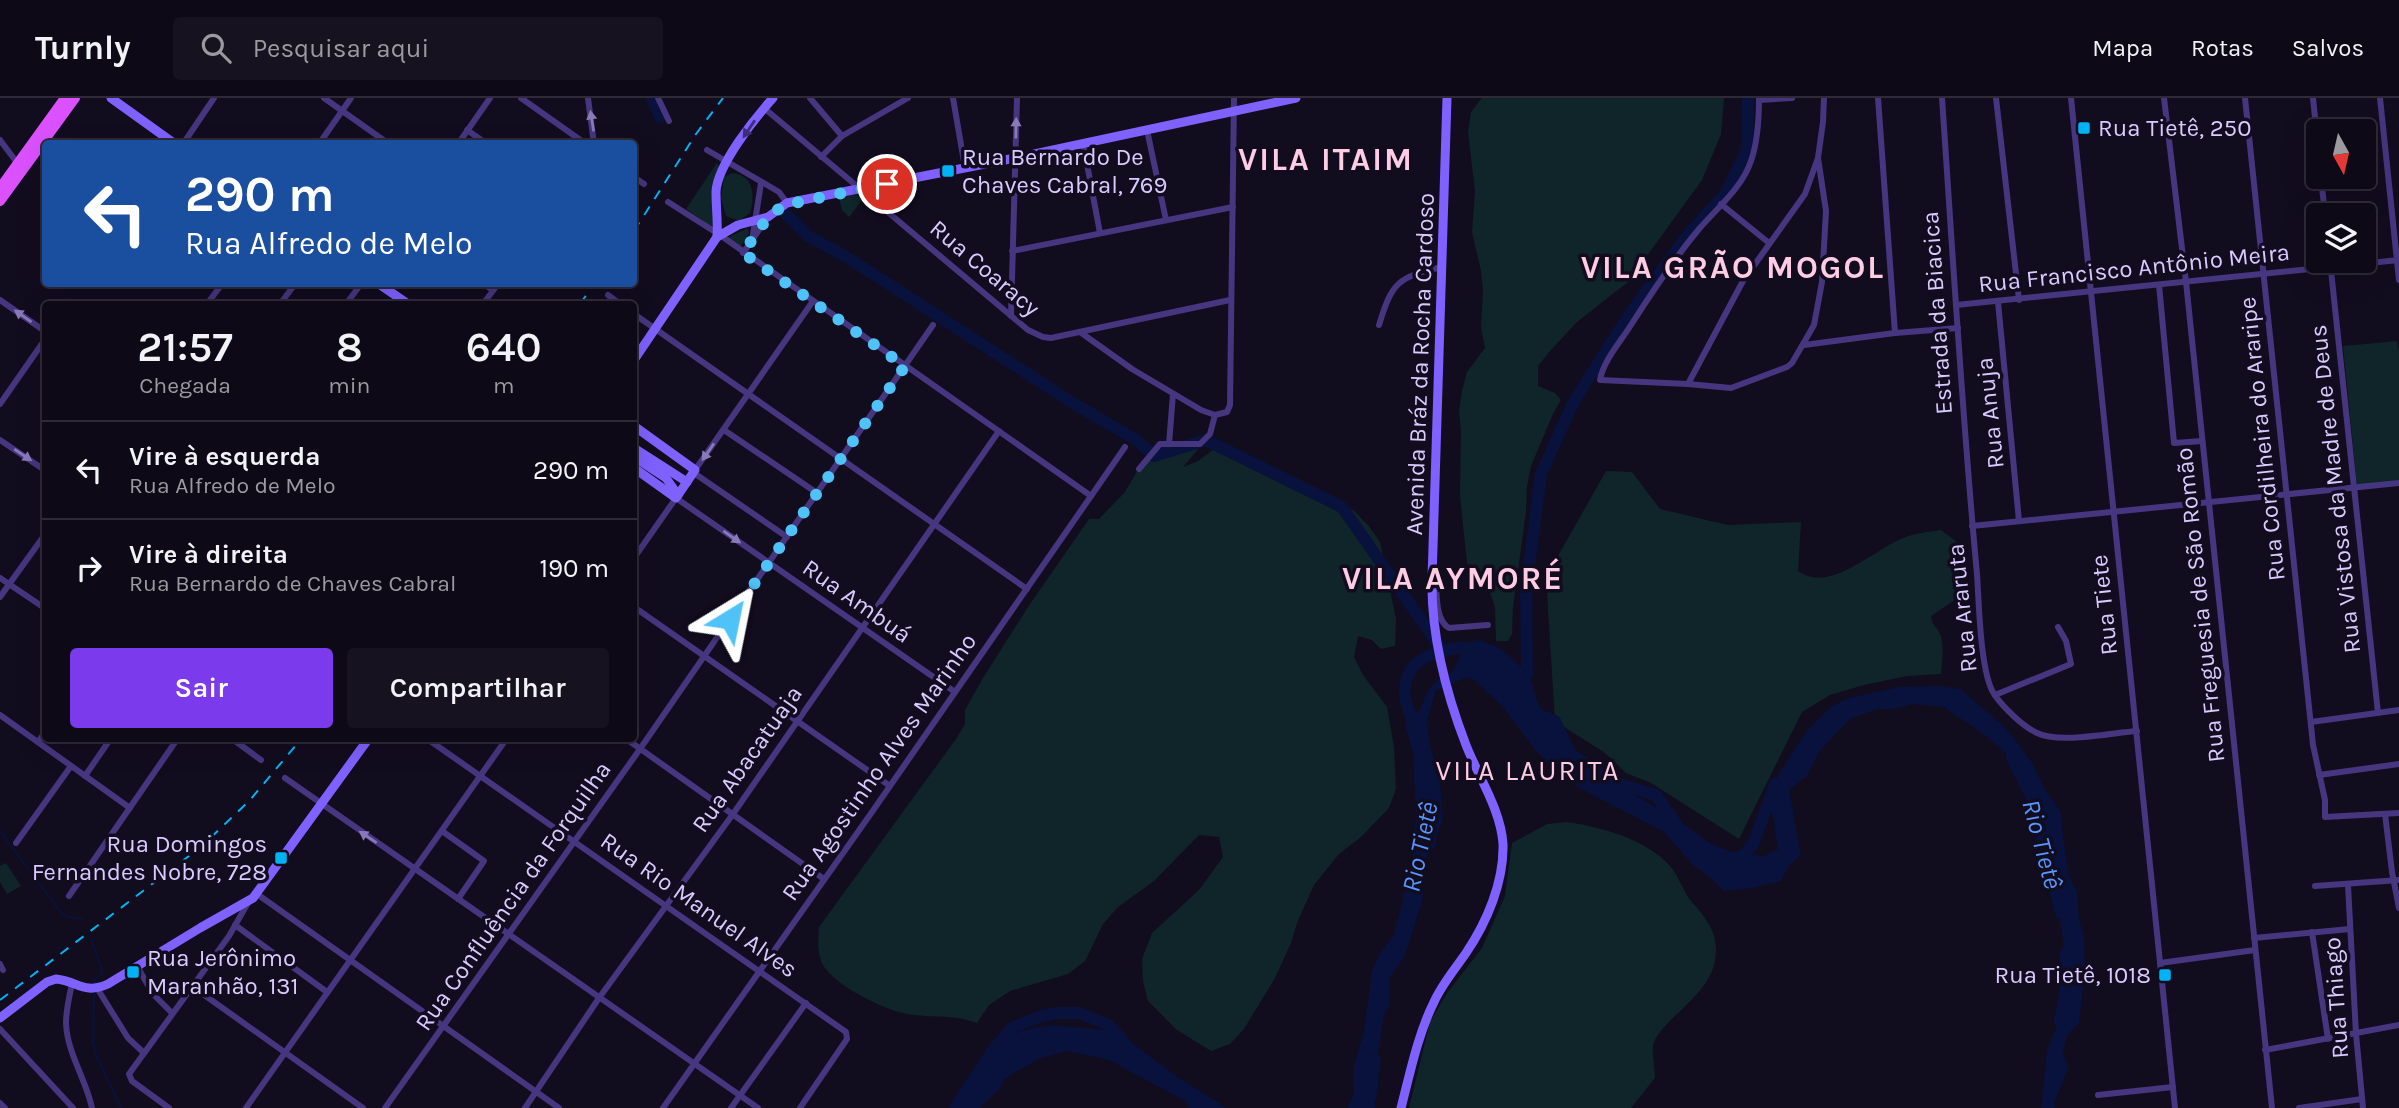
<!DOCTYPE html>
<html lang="pt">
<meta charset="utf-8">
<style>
body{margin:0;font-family:Karla,sans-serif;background:#171220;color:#f1f3f6;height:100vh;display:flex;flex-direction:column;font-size:26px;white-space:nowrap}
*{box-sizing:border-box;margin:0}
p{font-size:23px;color:#9b9aa1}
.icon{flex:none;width:38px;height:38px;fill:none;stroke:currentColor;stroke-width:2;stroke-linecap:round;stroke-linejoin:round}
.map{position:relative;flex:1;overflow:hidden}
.side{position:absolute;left:42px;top:203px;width:595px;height:441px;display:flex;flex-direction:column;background:#0e0917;border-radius:7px;box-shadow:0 7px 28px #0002,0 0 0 2px #2e2a36}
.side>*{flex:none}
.guide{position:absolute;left:42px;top:42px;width:595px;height:147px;border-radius:7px;box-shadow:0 7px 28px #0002,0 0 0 2px #2e2a36;background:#1a4fa0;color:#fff;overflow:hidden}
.needle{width:46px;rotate:172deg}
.controls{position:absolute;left:2306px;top:21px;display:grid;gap:14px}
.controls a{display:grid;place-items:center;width:70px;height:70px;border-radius:7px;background:#0e0917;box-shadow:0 7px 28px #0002,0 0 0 2px #2e2a36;font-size:35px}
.pin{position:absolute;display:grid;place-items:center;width:60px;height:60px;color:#fff;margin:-30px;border:4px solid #fff;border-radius:50%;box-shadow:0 2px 7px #0007}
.me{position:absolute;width:77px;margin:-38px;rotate:35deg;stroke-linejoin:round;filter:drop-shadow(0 0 5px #0008)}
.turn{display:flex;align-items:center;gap:24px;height:147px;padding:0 28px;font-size:32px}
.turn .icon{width:91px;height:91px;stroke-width:2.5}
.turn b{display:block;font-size:49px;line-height:60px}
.eta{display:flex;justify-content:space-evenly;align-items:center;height:119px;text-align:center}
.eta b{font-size:42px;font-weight:600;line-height:49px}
.cta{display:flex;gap:14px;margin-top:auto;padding:14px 28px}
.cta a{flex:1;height:80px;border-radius:7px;background:#7c3aed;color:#fff;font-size:28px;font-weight:600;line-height:80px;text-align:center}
.cta a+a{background:#171220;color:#f1f3f6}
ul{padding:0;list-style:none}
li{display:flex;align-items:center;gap:21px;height:98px;padding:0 28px;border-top:2px solid #2e2a36}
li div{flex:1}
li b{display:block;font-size:26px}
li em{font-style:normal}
header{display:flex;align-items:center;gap:42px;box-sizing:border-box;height:98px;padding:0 35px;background:#0e0917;border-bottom:2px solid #2e2a36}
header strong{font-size:33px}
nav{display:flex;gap:38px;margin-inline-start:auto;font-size:24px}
.search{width:490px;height:63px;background:#171220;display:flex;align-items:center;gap:18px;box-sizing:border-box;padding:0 24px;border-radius:7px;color:#9b9aa1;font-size:26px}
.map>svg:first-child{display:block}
</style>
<header>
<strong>Turnly</strong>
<div class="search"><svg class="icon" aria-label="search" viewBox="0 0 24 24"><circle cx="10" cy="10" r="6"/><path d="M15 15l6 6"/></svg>Pesquisar aqui</div>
<nav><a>Mapa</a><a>Rotas</a><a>Salvos</a></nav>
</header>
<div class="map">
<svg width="2399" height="1010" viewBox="0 0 2399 1010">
<rect width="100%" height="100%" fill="#120c1f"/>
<g fill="#0f2529">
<polygon points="1482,0 1724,0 1721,36 1702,82 1628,184 1577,224 1550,253 1538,268 1538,288 1555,295 1561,302 1553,316 1531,368 1527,388 1526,414 1513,509 1512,536 1508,543 1496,543 1495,509 1490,494 1479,484 1467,465 1460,398 1461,333 1459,313 1462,293 1467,274 1485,250 1481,229 1483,193 1481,173 1472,134 1475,93 1468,34 1471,14"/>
<polygon points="717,65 719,68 715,79 712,129 686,111"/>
<path d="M732,75C754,77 755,98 750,115L739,123L726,118L721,100L724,79Z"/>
<polygon points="856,96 863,101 849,119 842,112 839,100"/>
<polygon points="748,130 749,135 741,148 727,140"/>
<polygon points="2397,243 2399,254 2399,383 2357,387 2343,248"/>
<path d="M1206,342L1183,369L1198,363L1222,345L1237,357L1274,374L1311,396L1337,402L1354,413L1368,427L1380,444L1384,463L1396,521L1395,548L1381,551L1372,542L1358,538L1354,559L1363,577L1387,609L1394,649L1396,691L1389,710L1361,739L1339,756L1314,787L1297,825L1291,845L1275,880L1244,931L1230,946L1211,953L1177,932L1148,903L1143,883L1142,861L1152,835L1199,792L1223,759L1219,739L1199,737L1154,783L1118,809L1103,826L1085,863L1068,876L1010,893L989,907L977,925C954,916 931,920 907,916C884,912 834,887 823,867C817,856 818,842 819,829L956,641L965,626V612L983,580L1028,509L1089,421H1099L1125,394L1143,363Z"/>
<path d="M1606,373L1632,374L1660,411L1728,427L1801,424L1798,473C1830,496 1873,452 1903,440C1915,435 1928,434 1941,432L1957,444L1963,463L1965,495L1931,518C1932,527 1935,527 1939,534C1945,544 1942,564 1941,576L1907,578L1864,587L1830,597L1802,614L1739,741L1651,685L1626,675L1605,655L1555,623L1546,479Z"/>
<path d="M1567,724C1601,729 1646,741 1670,768C1679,778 1683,794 1692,804C1709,823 1721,840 1714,867C1705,901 1657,925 1653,948C1652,957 1655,970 1655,980L1631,1010H1409L1430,924L1447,895L1482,850L1505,798L1512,745L1547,726Z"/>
<polygon points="6,765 21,788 7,796 0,784 0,768"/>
</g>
<g fill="#08123c">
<path d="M1476,542L1486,543L1483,552L1501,566L1522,570L1530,581L1539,608L1555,623L1561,644L1580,666L1677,721L1711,746L1737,756L1764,758L1778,751L1773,719L1768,705L1771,688L1806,634L1832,608L1849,600L1900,589L1939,588L1960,591L1999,624L2010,635L2033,666L2044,690L2060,713L2068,776L2077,793L2079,821L2084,838L2085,873L2079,925L2067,937L2063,955L2068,970L2054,1006L2055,1010H2041L2047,952L2059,923L2070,884L2044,722L2031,688L2017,672L2012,661L1986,638L1944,609L1913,606L1894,611H1878L1850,621L1819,654L1807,678L1789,692L1801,757L1788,769L1781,783L1752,790L1723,793L1712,781L1694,768L1664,734L1587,694L1574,686L1559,669L1547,664L1536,653L1502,608L1474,582L1467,579L1436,593L1427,623L1430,647L1440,684L1443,721L1437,736L1435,749L1424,762L1423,799L1408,849L1403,861L1389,881V907L1384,917L1374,981L1375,1010H1347L1354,995L1353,971L1364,932L1372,873L1379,857L1394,837L1412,763L1416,712L1413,655L1405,627L1409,618L1420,613C1426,594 1432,581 1451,575L1466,547Z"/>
<path d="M1052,927L1116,933L1179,980L1227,1010H1189L1187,1004L1109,962L1067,953L1039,961L1015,974L1004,982L1000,991L979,1010H954C969,989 987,952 1009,939C1022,931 1038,929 1052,927Z"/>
</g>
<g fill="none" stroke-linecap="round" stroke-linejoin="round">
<g stroke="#08123c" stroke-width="2">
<polyline points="0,733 59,812 65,818 82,821"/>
<polyline points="91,842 102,872 101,877 96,880 94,888"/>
<polyline points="94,893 93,944 96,957 121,1010"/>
</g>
<g stroke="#08123c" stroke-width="12">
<polyline points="652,0 660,19"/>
<polyline points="786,116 808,138 845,158 1073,305 1138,343 1154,358 1206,342 1342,409 1440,549"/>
<polyline points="1527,577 1526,492 1541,376 1573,305 1629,217 1687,138 1725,96 1747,52 1748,0"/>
<polyline points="1540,617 1555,623 1571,657 1622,687 1656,697 1679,730"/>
<path d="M1418,630C1407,613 1399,594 1410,573C1422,551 1475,543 1496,555C1505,561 1513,570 1521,577"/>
<polyline points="2012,660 2033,701 2061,815"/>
<polyline points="1729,761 1741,759 1753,747 1775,686"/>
<polyline points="2060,923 2066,891 2066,854"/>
<polyline points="955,1010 993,952 1013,929 1042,918 1058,915 1080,915 1109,927 1124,944"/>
<polyline points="1363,1010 1370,1000 1375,961"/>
</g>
<g stroke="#45367f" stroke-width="6">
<polyline points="324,0 389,46"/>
<polyline points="521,0 586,46"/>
<polyline points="588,0 594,46"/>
<polyline points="658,0 669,23"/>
<polyline points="810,0 842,38"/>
<polyline points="953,0 965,70"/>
<path d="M1759,0C1759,21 1758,43 1751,63C1742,90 1717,110 1699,131C1674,161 1652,194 1631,227C1621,243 1603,263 1600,282L1688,286L1731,290L1787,269L1792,265L1814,227L1822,184L1826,113L1818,60"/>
<polyline points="1878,0 1895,235"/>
<path d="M1942,0C1953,159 1962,317 1977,476C1979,504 1980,574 1994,596C2003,609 2022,628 2037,635C2059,646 2111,635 2137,633"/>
<polyline points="1996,0 2019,202"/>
<polyline points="2071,0 2175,1010"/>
<polyline points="2164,0 2186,184 2272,1010"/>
<polyline points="2245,0 2313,647 2325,702 2325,719 2399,715"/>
<polyline points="2313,0 2319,58"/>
<polyline points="2380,0 2399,182"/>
<polyline points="1759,2 1792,0"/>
<polyline points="764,10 1028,232 1043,239 1051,240 1230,202"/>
<polyline points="467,32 487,46"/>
<polyline points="1147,32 1166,122"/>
<polyline points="0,42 18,66"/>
<polyline points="1083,45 1100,135"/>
<polyline points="183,46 214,0"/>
<polyline points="319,46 351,0"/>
<polyline points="458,46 490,0"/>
<polyline points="707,52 779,94 787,105"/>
<polyline points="821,59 842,38 908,0"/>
<polyline points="634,79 644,86"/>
<polyline points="2321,79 2325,117"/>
<polyline points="668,104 720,137 1091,398"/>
<polyline points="1721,106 1769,145"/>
<polyline points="752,143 761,85"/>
<polyline points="1012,153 1233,109"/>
<polyline points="743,155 768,119"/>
<polyline points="2330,163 2378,615"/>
<polyline points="483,186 493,192"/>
<polyline points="2159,187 2174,345 2202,343"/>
<polyline points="608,197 620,206"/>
<polyline points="0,202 46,234"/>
<polyline points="1998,204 2019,423"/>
<polyline points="69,206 71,204"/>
<polyline points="207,206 222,186"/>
<polyline points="280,206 295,186"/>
<polyline points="346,206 361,186"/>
<polyline points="483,206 498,186"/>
<polyline points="1956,207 2399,162"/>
<polyline points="634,216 1027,491"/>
<polyline points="1011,218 1017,0"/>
<path d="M1379,227C1392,184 1398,179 1442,169"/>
<polyline points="1080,234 1132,271 1201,312 1215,317 1227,314 1230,307 1234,0"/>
<polyline points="1804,247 1895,235 1958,230"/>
<polyline points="1688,286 1743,183 1805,96 1818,60 1823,24 1824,0"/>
<polyline points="0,306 46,240"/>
<polyline points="724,332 817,395"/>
<polyline points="0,342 46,373"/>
<polyline points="1169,346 1173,296"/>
<polyline points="1139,371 1160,346 1200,346 1210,336 1215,317"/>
<polyline points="695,372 813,203"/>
<polyline points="694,375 787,439"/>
<polyline points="1972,428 2399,385"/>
<polyline points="634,460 676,400 955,594"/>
<polyline points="0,480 46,511"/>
<path d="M1436,481C1437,496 1435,522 1449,530L1488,527"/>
<polyline points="0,499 46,435"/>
<polyline points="634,509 890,688"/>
<polyline points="1995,597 2071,566 2066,543 2058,529"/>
<polyline points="0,617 130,710"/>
<polyline points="2311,624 2399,612"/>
<polyline points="231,640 261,662"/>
<polyline points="426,640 846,934 847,941 800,1010"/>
<polyline points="625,640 824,781"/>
<polyline points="38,644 46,633"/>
<polyline points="2319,677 2399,666"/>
<polyline points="85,678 111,640"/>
<polyline points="285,680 758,1010"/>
<polyline points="2385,716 2392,774 2399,810"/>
<polyline points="442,733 484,763 458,801"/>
<polyline points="16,745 71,668"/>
<polyline points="2348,787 2356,936 2363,1010"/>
<polyline points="2315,788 2399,782"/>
<polyline points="257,796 559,1010"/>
<polyline points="69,798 178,640"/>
<polyline points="235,827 327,894"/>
<polyline points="2312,834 2328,941"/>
<polyline points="2254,840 2350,831"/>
<polyline points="2160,865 2255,852"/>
<polyline points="0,866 3,872"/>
<polyline points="137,868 153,896 172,915"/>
<path d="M72,886C69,899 66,912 66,925C67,955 86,981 92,1010"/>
<polyline points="193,889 363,1010"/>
<polyline points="97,890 128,940 144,955"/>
<polyline points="0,931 73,1010"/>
<polyline points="2265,952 2399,927"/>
<polyline points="2098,997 2173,989"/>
<polyline points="0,1005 5,1010"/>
<polyline points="169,1010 132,983 129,976 229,838 249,803"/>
<polyline points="246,1010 507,640"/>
<polyline points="385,1010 640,651 933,227"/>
<polyline points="525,1010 599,900 733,716 999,333"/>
<polyline points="663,1010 872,714 1125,349"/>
<polyline points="731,1010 806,905"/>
<polyline points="2299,1010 2362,1001"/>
</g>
<g stroke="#7f61ff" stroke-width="9">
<polyline points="111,0 175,46"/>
<path d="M717,139C718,124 716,109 716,94C717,67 755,20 773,0"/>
<polyline points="379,186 408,206"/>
<polyline points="634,262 717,139 738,127 768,119 787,105 1015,60 1296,0"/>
<polyline points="634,328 695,372 676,400 634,370"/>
<polyline points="634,350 687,384"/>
<polyline points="634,359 666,380 678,397"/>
<path d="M0,920L47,884L56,881C78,883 83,897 108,886L200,830L253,800L369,640"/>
<path d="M1401,1010C1410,975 1418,936 1434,904C1442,886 1455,871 1466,855C1487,824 1504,784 1503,746C1501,712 1478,678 1466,647C1446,595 1431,536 1432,481L1447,0"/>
</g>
<g stroke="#db51ff" stroke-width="10">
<polyline points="0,90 65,0"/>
<polyline points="0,103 75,0"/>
</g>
<g stroke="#00b3f5" stroke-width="2" stroke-dasharray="10 9" stroke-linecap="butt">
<polyline points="634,133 696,36 723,0"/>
<polyline points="580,206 594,186"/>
<polyline points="0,902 202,748 250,702 302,640"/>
</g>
</g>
<defs><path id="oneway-solid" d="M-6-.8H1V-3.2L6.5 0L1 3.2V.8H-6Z" transform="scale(1.75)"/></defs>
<g fill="#8879b9">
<use href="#oneway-solid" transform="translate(592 23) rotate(-99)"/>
<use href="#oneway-solid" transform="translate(1016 30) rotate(-89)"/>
<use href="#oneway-solid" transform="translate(23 218) rotate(-145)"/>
<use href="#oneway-solid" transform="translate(708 354) rotate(125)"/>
<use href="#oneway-solid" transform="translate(23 357) rotate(34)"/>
<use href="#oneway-solid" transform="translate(732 439) rotate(35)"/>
<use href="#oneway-solid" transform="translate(368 739) rotate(-146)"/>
</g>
<use fill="#3e2e79" href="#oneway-solid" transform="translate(749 31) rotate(124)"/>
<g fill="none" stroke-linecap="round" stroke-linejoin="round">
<polyline stroke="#4fc3f7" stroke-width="12" stroke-dasharray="0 21.6" points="730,521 905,268 743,155 768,119 784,107 887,86"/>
</g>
<g fill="#00b3f5" stroke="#120c1f" stroke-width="2.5">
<rect x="2077" y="23" width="14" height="14" rx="3.5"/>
<rect x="941" y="66" width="14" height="14" rx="3.5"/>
<rect x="274" y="753" width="14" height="14" rx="3.5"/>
<rect x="126" y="867" width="14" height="14" rx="3.5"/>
<rect x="2158" y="870" width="14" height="14" rx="3.5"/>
</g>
<g text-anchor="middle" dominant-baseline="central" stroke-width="7" stroke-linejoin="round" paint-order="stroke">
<g font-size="24" fill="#d9caff" stroke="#120c1f" text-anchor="start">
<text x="2098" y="30">Rua Tietê, 250</text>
<text x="962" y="59">Rua Bernardo De<tspan x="962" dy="28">Chaves Cabral, 769</tspan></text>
<text x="267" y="746" text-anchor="end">Rua Domingos<tspan x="267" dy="28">Fernandes Nobre, 728</tspan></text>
<text x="147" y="860">Rua Jerônimo<tspan x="147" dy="28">Maranhão, 131</tspan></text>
<text x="2151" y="877" text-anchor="end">Rua Tietê, 1018</text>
</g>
<g font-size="24" fill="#d9caff" stroke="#120c1f">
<text transform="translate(985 170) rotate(40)">Rua Coaracy</text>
<text transform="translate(2134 170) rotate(-6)">Rua Francisco Antônio Meira</text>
<text transform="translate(1937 215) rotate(-94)">Estrada da Biacica</text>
<text transform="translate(1420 266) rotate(-88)">Avenida Bráz da Rocha Cardoso</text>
<text transform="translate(1990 315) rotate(-96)">Rua Anuja</text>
<text transform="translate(2262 341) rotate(-96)">Rua Cordilheira do Araripe</text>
<text transform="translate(2335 391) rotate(-96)">Rua Vistosa da Madre de Deus</text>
<text transform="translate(857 503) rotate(35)">Rua Ambuá</text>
<text transform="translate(2104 507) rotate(-96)">Rua Tiete</text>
<text transform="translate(2200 507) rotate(-96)">Rua Freguesia de São Romão</text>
<text transform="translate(1962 510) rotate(-96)">Rua Araruta</text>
<text transform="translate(747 661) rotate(-55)">Rua Abacatuaja</text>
<text transform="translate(879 669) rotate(-55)">Rua Agostinho Alves Marinho</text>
<text transform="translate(513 798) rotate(-55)">Rua Confluência da Forquilha</text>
<text transform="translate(699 807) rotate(35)">Rua Rio Manuel Alves</text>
<text transform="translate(2336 900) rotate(-94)">Rua Thiago</text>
</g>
<g font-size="26" font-style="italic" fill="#5896ff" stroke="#120c1f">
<text transform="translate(2042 746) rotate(75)">Rio Tietê</text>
<text transform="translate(1420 749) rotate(-78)">Rio Tietê</text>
</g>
<g font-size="28" letter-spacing="2" fill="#ffcce4" stroke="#120c1f">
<text x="1528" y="672">VILA LAURITA</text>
</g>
<g font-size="32" font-weight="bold" letter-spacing="2" fill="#ffcce4" stroke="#120c1f">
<text x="1326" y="61">VILA ITAIM</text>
<text x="1733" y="169">VILA GRÃO MOGOL</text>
<text x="1453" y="480">VILA AYMORÉ</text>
</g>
</g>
</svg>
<div class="controls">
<a><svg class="needle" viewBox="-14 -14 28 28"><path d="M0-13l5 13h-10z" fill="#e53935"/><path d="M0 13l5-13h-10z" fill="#9b9aa1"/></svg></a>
<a><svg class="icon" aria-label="layers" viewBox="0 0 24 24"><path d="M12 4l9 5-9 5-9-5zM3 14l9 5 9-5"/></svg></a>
</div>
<div class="pin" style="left:887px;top:86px;background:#d93025"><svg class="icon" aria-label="arrive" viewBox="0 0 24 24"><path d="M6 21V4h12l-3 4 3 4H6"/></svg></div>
<svg class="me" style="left:730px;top:521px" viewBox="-20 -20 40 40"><path d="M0-17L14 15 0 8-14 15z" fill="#4fc3f7" stroke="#fff" stroke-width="4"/></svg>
<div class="guide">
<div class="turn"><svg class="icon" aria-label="left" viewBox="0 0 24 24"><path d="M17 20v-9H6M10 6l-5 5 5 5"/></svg><div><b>290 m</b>Rua Alfredo de Melo</div></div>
</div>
<section class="side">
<div class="eta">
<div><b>21:57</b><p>Chegada</p></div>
<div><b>8</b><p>min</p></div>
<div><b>640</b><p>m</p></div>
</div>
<ul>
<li><svg class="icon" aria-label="left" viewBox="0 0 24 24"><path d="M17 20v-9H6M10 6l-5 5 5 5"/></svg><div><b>Vire à esquerda</b><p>Rua Alfredo de Melo</p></div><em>290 m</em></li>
<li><svg class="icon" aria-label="right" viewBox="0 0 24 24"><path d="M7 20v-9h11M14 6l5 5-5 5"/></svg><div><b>Vire à direita</b><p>Rua Bernardo de Chaves Cabral</p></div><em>190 m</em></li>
</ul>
<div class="cta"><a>Sair</a><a>Compartilhar</a></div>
</section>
</div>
